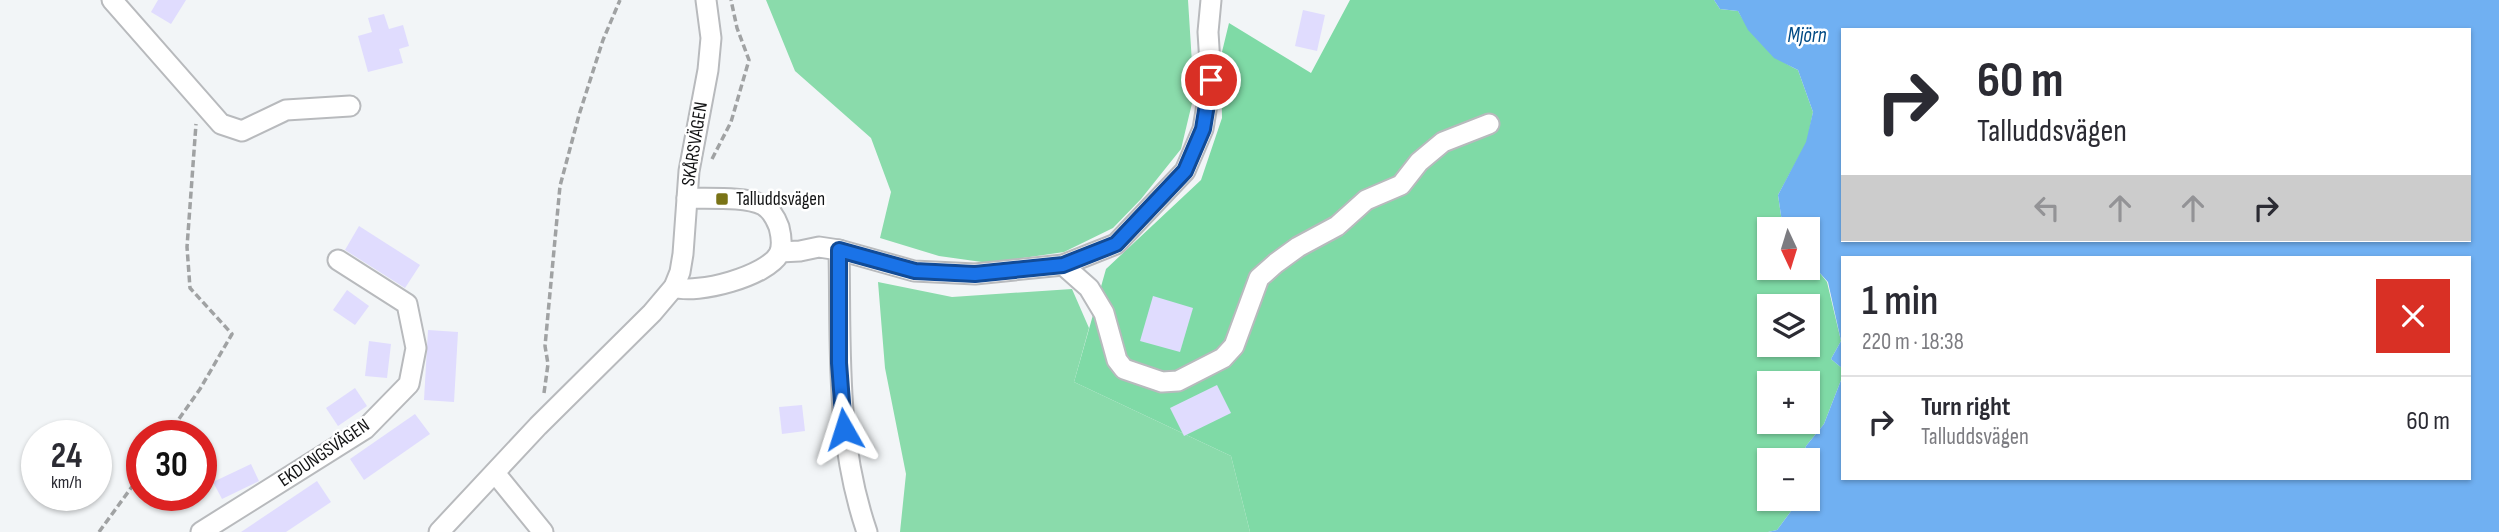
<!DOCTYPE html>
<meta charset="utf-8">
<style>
body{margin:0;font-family:"Sofia Sans Condensed",sans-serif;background:#f2f2f3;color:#2b2b33;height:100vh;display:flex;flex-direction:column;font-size:26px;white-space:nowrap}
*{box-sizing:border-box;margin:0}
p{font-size:23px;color:#7c7c81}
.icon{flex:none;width:38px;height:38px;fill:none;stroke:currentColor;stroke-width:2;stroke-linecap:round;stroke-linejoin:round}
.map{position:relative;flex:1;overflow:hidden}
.side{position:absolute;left:1841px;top:256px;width:630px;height:224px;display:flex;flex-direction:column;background:#fff;border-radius:0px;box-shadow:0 2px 5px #0004}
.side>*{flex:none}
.top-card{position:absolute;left:1841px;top:28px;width:630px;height:214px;border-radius:0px;box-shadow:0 2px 5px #0004;background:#fff;color:#2b2b33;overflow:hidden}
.needle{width:46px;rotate:176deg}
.buttons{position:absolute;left:1757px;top:217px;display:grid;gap:14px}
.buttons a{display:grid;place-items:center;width:63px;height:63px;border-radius:0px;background:#fff;box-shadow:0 2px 5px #0004;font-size:35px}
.speed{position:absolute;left:21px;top:420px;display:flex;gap:14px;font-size:35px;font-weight:700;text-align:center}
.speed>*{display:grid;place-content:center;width:91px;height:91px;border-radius:50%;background:#fff;box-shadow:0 2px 5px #0004;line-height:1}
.speed small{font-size:18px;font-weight:400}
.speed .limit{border:10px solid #d22;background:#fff;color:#111}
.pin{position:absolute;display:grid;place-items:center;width:60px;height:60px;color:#fff;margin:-30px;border:4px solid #fff;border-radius:50%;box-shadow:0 2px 7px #0007}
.me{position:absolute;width:77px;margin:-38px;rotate:354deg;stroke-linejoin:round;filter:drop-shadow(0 0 5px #0008)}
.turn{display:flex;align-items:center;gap:24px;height:147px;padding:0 21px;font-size:32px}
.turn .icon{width:91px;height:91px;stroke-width:2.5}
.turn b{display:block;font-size:49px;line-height:60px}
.lanes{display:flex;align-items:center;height:66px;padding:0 21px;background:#0003;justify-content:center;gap:35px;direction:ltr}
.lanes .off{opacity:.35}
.round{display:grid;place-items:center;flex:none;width:74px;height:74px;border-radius:0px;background:#f2f2f3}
.headline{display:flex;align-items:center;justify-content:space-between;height:119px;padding:0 21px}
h1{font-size:42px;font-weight:600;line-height:52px}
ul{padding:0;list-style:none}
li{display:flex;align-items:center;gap:21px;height:91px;padding:0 21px;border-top:2px solid #e1e1e2}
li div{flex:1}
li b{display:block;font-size:26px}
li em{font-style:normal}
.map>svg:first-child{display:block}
</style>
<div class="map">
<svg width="2499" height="532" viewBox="0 0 2499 532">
<rect width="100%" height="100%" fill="#f2f5f7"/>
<g fill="#8adbab">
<polygon points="766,0 1188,0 1194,95 1181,149 1141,199 1113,228 1064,252 989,263 939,256 880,238 891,192 871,138 795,71"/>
<polygon points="878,282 952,297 1072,289 1089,328 1074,382 1231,456 1250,532 900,532 906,474 885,368"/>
</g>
<path fill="#7fdaa6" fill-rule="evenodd" d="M1350,0H1714L1720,9L1738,11C1754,39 1769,55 1798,70L1813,112L1807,142L1778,195L1783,229H1769V268H1808V238L1817,239L1819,272L1827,282L1841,341L1831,359L1843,369V375L1824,424L1806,446L1803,455L1805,460H1769V499H1800L1777,530L1768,532H1250L1231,456L1074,382L1106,269L1201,180L1222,118L1221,56L1229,23L1311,73ZM1769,306H1808V345H1769ZM1769,383H1808V422H1769Z"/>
<path fill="#70b0f2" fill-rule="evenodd" d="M1714,0H2499V532H1768L1777,530L1800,499H1808V486L1812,477L1808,460H1805L1803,455L1806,446L1824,424L1843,375V478H2469V257H1843V369L1831,359L1841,341L1828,282L1819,272L1817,239L1808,238V229H1783L1778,195L1806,142L1813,112L1798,70L1774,58L1748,30L1738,11L1720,9ZM1843,30H2469V240H1843Z"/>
<g fill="#e0dcfe">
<polygon points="158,0 186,0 171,24 151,12"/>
<polygon points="1303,10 1325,15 1317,51 1295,46"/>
<polygon points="384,14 389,29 403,25 409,46 399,49 403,63 368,72 358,36 372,32 368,18"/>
<polygon points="359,226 420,265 405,288 345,250"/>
<polygon points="347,290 369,306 355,325 333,310"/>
<polygon points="1153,296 1193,308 1180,352 1140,341"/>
<polygon points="428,330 458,332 454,402 424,400"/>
<polygon points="369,341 391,344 387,378 365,376"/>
<polygon points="1217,385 1231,413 1184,436 1170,408"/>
<polygon points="355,388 367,406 338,426 326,408"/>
<polygon points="802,405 805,431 782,434 779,407"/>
<polygon points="415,414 430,434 364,480 350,459"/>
<polygon points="251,464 259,481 222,499 213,482"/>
<polygon points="317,481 331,502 286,532 241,532"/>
</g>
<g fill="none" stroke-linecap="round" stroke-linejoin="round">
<g stroke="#b8babd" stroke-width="23">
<g id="minor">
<polyline points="112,0 221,124 242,131 286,110 350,106"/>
<path d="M839,250C841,347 835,439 867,532"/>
<polyline points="780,252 800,251 819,247 839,250 914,271 975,274 1063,265 1116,244 1185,171 1203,129 1211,80 1208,32 1211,0"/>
<polyline points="1063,265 1089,288 1104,313 1117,360 1124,369 1162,382 1178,381 1223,358 1234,346 1259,278 1276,263 1298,247 1337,226 1366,200 1401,185 1419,162 1443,142 1489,124"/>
<path d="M674,287C697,295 767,276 779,254C783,246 781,235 779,227C776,219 770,209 763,205C745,196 707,199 687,198"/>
<polyline points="495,473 543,532"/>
<polyline points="201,532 365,429 409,384 416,348 407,304 338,260"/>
<polyline points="439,532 538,426 652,313 674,287 680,272 683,254 689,171 708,70 711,38 706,0"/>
</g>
</g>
<g stroke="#a0a2a3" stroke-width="3.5" stroke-dasharray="7 3.5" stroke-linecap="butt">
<polyline points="712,159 731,122 749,60 737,28 731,0"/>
<polyline points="544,393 548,364 545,346 560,186 579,115 603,40 620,0"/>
<polyline points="167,436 200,389 232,334 190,288 187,247 196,124"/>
<polyline points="99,532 142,473"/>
</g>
<use href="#minor" stroke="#fff" stroke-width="19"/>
</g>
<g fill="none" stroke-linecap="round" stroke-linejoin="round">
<g stroke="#114b97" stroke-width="18">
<polyline id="route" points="844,429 839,363 839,250 915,271 975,274 1063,265 1116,244 1185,171 1203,129 1211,80"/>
</g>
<use href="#route" stroke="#1a73e8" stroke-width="12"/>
</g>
<rect fill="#797316" stroke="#fff" stroke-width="2.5" x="715" y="192" width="14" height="14" rx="3.5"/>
<g text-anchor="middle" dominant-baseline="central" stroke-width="5" stroke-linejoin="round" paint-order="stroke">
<g font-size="19" fill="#121314" stroke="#fff">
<text transform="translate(695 144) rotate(-81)">SKÅRSVÄGEN</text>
<text transform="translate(324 453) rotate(-34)">EKDUNGSVÄGEN</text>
</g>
<g font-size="19" fill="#121314" stroke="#fff" text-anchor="start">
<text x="736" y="199">Talluddsvägen</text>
</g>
<g font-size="21" font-style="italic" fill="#004a84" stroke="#fff">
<text x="1807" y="35">Mjörn</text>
</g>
</g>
</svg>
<div class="buttons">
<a><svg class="needle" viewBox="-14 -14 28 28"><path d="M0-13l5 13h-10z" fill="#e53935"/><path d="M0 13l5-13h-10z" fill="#7c7c81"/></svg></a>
<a><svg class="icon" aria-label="layers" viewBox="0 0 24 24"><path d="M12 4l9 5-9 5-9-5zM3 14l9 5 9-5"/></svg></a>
<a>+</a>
<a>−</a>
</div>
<div class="speed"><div>24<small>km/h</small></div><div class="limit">30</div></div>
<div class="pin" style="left:1211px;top:80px;background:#d93025"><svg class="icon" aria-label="arrive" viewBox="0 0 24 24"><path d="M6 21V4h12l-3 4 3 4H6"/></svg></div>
<svg class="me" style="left:844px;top:429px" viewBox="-20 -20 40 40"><path d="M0-17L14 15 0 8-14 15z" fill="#1a73e8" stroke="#fff" stroke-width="4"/></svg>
<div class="top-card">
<div class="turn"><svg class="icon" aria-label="right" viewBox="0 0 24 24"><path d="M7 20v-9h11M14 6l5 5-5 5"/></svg><div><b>60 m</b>Talluddsvägen</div></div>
<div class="lanes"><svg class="icon off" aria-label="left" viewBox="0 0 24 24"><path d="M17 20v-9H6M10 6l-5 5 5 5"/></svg><svg class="icon off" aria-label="ahead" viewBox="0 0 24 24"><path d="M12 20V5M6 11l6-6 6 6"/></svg><svg class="icon off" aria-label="ahead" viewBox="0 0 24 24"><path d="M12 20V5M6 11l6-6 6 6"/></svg><svg class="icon" aria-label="right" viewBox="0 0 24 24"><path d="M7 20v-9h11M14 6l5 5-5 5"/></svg></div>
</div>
<section class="side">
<div class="headline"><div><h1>1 min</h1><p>220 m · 18:38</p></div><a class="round" style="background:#d93025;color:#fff"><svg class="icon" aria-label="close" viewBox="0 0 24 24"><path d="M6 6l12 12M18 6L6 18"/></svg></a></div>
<ul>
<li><svg class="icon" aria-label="right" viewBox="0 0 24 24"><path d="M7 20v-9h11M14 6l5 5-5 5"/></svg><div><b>Turn right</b><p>Talluddsvägen</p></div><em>60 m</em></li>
</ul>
</section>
</div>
